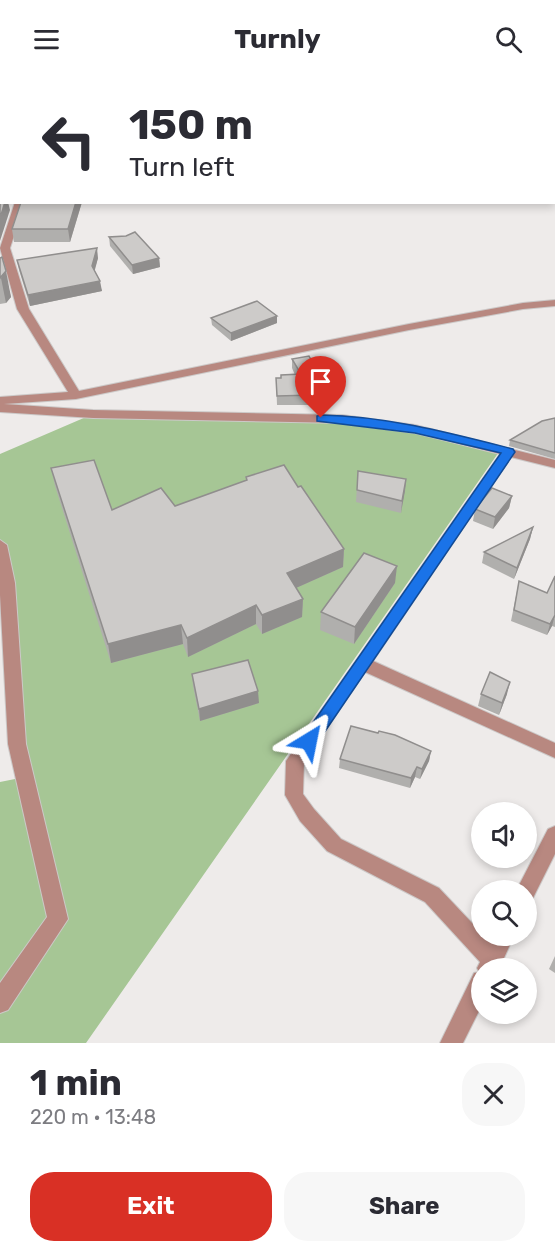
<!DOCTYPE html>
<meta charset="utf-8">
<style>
body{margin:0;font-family:Rubik,sans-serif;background:#f7f7f7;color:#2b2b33;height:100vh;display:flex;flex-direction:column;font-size:22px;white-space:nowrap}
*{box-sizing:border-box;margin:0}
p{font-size:20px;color:#7c7c81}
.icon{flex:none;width:33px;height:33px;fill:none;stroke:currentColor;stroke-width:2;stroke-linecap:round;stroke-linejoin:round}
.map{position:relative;height:965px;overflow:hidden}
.drawer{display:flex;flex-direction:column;background:#fff;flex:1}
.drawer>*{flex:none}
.guide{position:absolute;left:0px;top:0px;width:555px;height:126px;box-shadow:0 3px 9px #0003;background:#fff;color:#2b2b33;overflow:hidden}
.fabs{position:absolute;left:471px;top:724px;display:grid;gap:12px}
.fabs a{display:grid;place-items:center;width:66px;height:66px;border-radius:50%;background:#fff;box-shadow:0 3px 9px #0003;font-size:30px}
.pin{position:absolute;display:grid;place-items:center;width:51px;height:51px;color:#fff;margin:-62px -26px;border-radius:50% 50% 50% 0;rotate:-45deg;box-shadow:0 0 6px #0007}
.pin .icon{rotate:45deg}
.me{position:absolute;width:66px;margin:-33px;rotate:35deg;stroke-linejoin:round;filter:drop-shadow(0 0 4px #0008)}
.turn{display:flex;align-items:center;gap:21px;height:126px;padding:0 30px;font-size:27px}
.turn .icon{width:78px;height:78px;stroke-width:2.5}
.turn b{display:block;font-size:42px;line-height:51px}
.round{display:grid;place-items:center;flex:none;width:63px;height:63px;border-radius:24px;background:#f7f7f7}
.head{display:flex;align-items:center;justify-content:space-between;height:102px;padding:0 30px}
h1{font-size:36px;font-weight:700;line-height:45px}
.primary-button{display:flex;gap:12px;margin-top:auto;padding:12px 30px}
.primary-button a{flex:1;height:69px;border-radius:24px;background:#d93025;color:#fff;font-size:24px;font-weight:700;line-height:69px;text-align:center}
.primary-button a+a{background:#f7f7f7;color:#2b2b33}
header{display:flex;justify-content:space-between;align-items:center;height:78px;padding:0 30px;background:#fff;font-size:27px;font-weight:700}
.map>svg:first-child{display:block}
</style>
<header><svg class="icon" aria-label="menu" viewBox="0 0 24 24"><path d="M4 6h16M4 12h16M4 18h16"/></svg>Turnly<svg class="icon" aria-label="search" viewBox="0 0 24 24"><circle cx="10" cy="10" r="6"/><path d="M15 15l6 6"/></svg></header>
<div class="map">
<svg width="555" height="965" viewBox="0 0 555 965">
<rect width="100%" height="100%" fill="#eeebea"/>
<polygon fill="#a6c695" points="93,336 342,341 501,371 86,965 0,965 0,704 25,699 0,475 0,376"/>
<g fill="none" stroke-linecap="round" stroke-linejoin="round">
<g stroke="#ccc9c8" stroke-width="2">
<g id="minor">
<polygon points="152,0 161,0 151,2"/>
<polygon points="15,124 25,124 10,170 29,231 79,313 409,246 523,225 555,222 555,228 523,231 409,252 76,321 4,326 93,332 342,337 415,347 555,382 555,390 511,379 373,583 555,665 555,680 365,594 304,684 303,716 314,731 341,761 439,810 490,864 493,858 514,858 499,891 482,891 482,927 463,965 440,965 474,895 479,894 477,890 480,884 425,824 327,773 300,743 285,717 286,683 500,376 415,355 342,345 93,340 0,334 0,319 68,314 17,231 0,170"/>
<polygon points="0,462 7,467 15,505 26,666 68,841 8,932 0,935 0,905 47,839 8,666 0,517"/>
<polygon points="555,748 555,776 533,820 526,822 526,813 516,813 548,751"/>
</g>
</g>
<use href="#minor" fill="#b88880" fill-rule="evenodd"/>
</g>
<g fill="#b0afad">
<rect x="0" y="63" width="2" height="30"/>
<polygon points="82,124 70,164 14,164 12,151"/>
<polygon points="109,159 159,180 160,189 133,196 110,168"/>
<polygon points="0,180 11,219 6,225 0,226"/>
<polygon points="98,180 94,193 102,213 30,228 19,192 17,182"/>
<polygon points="211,240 277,245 231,263 212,247"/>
<polygon points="292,281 324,325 323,334 317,334 313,327 277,327 276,300 281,300 295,297 292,290"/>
<polygon points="555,340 555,381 509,368 510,362"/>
<polygon points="51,390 112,432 175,428 246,402 246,399 298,409 344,471 343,489 296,510 303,521 302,539 262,556 256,546 188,579 183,566 111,585 55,408"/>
<polygon points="358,393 406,401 401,435 356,424"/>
<polygon points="512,418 509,430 493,451 473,443 475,431"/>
<polygon points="533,449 530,461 514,501 482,485 484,474"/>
<polygon points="555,498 555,549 552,548 547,557 511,543 519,503 547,515"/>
<polygon points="395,505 354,566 320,552 321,534"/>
<polygon points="192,596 259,625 200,643 193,608"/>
<polygon points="481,616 507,616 499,637 478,628"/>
<polygon points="431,673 429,683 420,701 415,699 410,710 339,690 340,681"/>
<polygon points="555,878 555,895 549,891"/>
</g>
<g fill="#908e8d">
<polygon points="5,124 8,124 10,132 0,163 0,140"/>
<polygon points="76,124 82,124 70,164 68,151"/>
<polygon points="97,170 98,180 93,199 92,188"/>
<polygon points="159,180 160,189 133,196 132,187"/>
<polygon points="6,193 11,219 6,225 1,200"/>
<polygon points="100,203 102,213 30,228 28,217"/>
<polygon points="277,238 277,245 231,263 231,255"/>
<polygon points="406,401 405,413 401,435 402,423"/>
<polygon points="512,418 509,430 493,451 495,439"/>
<polygon points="533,449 530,461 514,501 517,490"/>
<polygon points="344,471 343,489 287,514 287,495"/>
<polygon points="397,488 395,505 354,566 355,549"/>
<polygon points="303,521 302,539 262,556 262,537"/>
<polygon points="256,527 256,546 188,579 187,560"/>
<polygon points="555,537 552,548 547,557 550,546"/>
<polygon points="181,547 183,566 111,585 108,566"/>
<polygon points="510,604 507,616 499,637 502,625"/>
<polygon points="258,613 259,625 200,643 199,631"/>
<polygon points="431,673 429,683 420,701 422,691"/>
<polygon points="417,689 415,699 410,710 411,700"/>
</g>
<g fill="#cdcbc9" stroke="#908e8d" stroke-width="1.5">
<polygon points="237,0 287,0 286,2 236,2"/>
<rect x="0" y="63" width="2" height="18"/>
<polygon points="0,119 2,119 2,124 5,124 0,140"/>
<polygon points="21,124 76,124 68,151 12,151"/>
<polygon points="135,154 159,180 132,187 109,159 126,158"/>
<polygon points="97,170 92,188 100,203 28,217 17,182"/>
<polygon points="2,179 6,193 0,200 0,180"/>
<polygon points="257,223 277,238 231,255 211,240"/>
<polygon points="309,278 319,296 324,325 317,325 313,317 277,318 276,300 281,300 281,297 301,296 292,281"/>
<polygon points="555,340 555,375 510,362 542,343"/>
<polygon points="94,382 112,432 161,410 175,428 247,402 246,399 284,387 298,409 301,408 344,471 287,495 303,521 262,537 256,527 187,560 181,547 108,566 51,390"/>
<polygon points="358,393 406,401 402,423 357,412"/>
<polygon points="492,410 512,418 495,439 475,431"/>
<polygon points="533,449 517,490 484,474"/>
<polygon points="364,475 397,488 355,549 321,534"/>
<polygon points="555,498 555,537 550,546 514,532 519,503 547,515"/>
<polygon points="248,582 258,613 199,631 192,596"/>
<polygon points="490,594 510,604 502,625 481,616"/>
<polygon points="351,648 378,655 379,653 395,657 431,673 422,691 417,689 411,700 340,681"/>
</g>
<path fill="#1a73e8" stroke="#114b97" stroke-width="1.5" d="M321,337C386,338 450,355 513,371L515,374L315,668L309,670L303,668L301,663L303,659L501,375L415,355L317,343V338Z"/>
</svg>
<div class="fabs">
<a><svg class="icon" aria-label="sound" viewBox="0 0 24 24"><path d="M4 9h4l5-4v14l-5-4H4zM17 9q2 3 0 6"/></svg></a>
<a><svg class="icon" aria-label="search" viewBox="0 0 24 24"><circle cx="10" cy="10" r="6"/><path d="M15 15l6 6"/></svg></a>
<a><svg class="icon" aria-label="layers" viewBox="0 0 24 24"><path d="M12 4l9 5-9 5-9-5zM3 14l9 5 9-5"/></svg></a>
</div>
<div class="pin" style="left:321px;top:340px;background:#d93025"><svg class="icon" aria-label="arrive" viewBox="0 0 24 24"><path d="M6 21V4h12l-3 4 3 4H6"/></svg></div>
<svg class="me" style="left:309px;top:663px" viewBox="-20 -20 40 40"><path d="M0-17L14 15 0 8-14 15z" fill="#1a73e8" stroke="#fff" stroke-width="4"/></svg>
<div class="guide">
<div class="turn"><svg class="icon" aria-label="left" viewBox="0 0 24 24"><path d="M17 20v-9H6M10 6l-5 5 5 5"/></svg><div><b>150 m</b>Turn left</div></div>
</div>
</div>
<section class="drawer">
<div class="head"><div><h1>1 min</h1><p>220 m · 13:48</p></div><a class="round"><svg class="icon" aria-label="close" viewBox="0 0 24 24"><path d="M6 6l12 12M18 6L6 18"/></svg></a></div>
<div class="primary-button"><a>Exit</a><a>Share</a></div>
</section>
